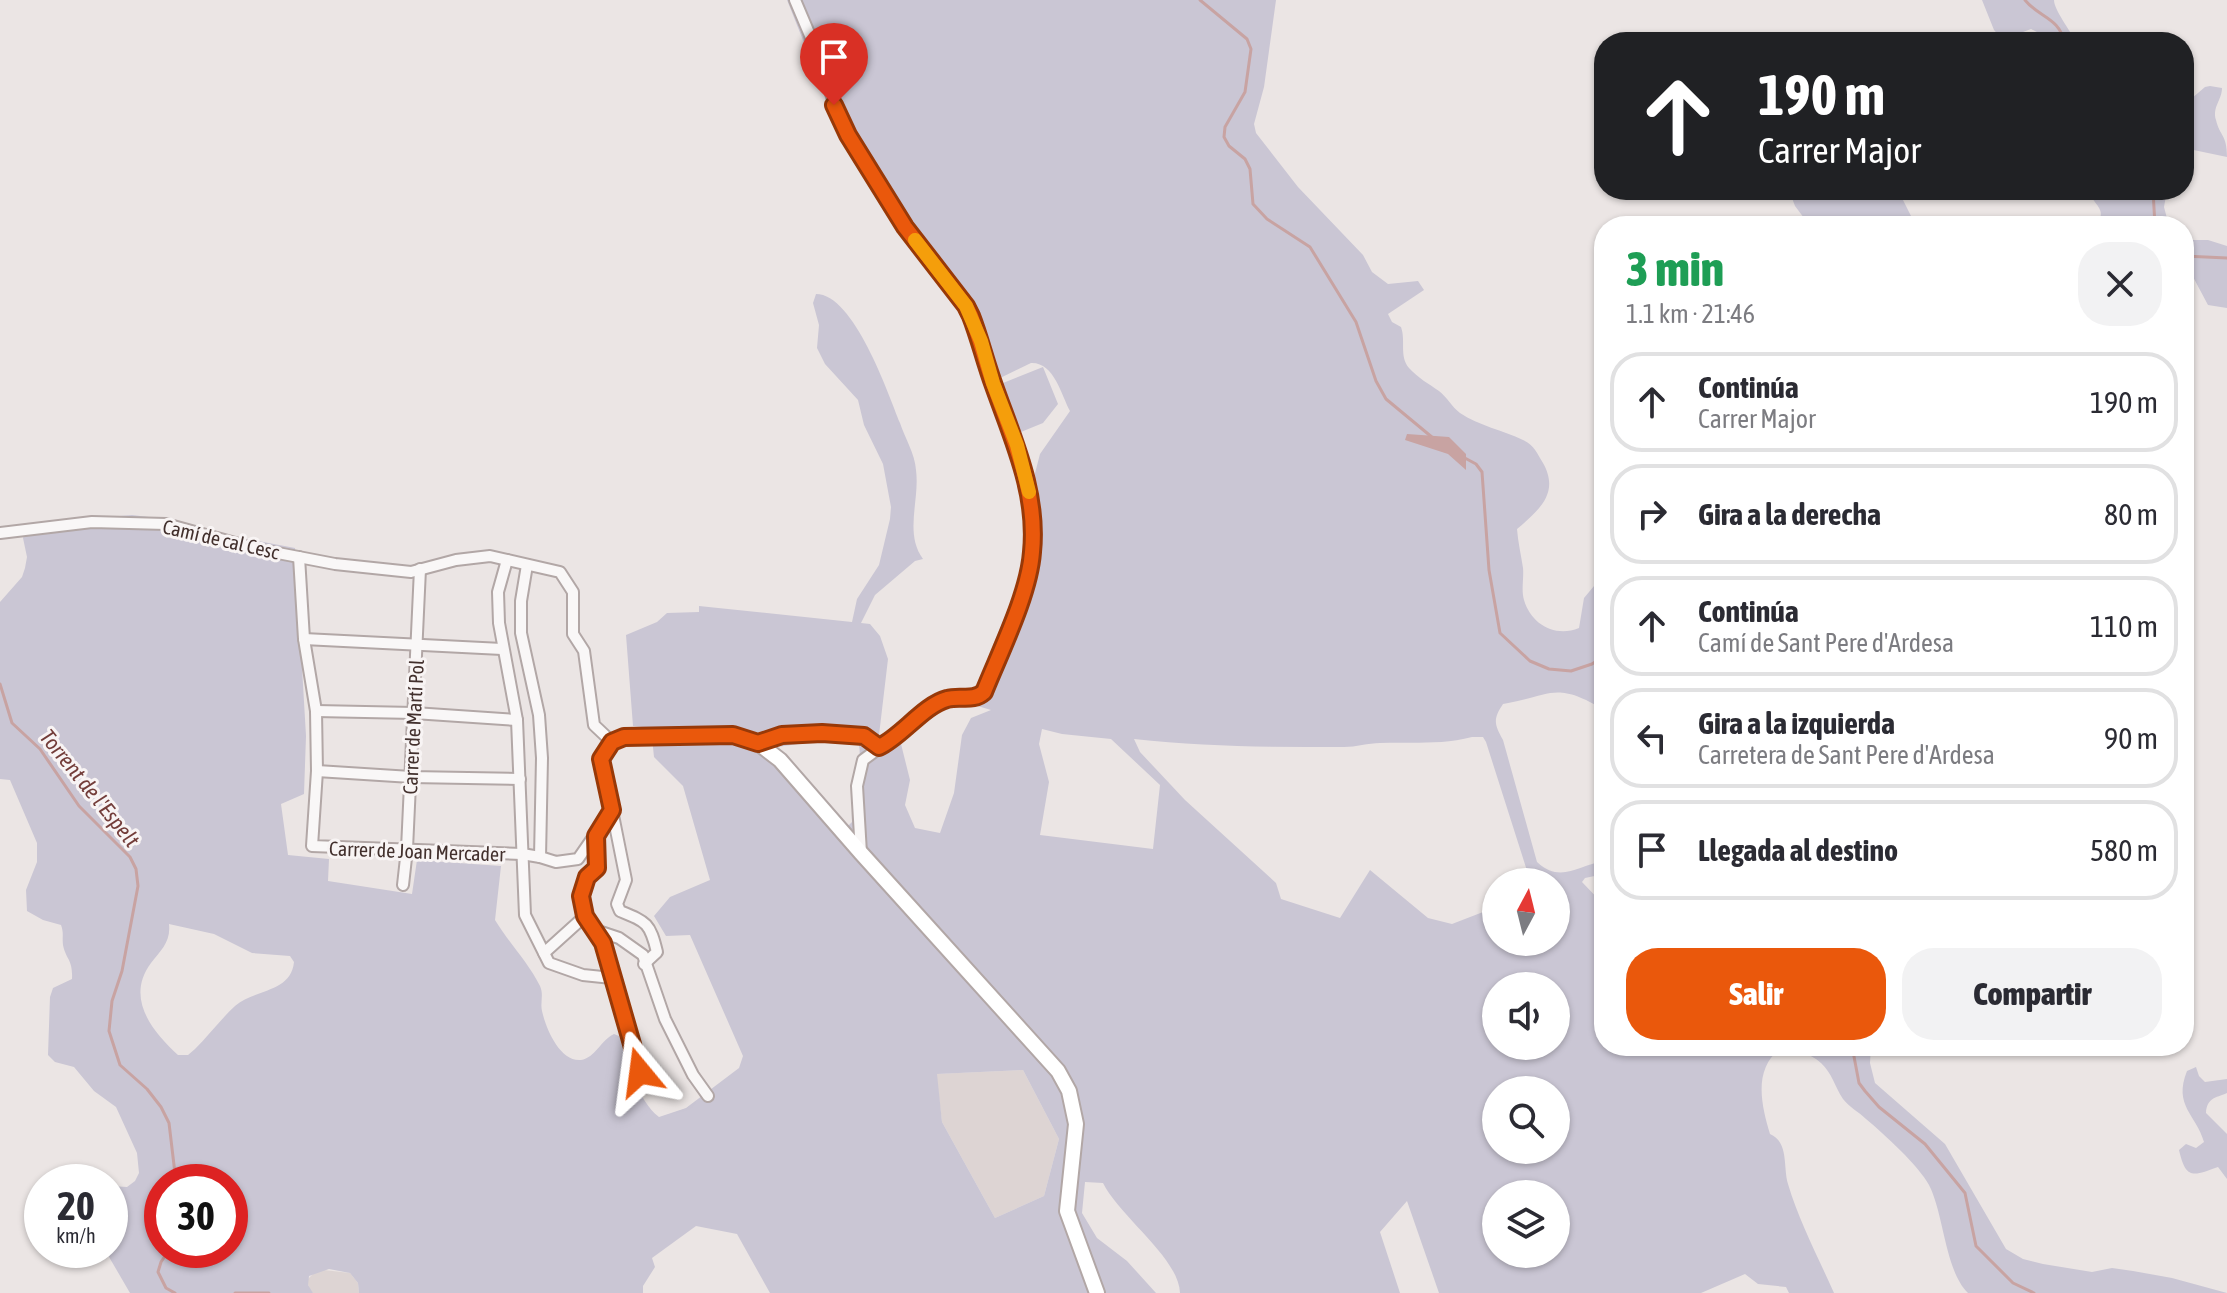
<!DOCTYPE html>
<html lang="es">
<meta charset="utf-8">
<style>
body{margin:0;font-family:"Asap Condensed",sans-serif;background:#f2f2f3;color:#2b2b33;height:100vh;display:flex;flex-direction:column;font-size:30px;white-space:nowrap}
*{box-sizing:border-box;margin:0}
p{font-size:26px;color:#7c7c81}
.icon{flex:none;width:44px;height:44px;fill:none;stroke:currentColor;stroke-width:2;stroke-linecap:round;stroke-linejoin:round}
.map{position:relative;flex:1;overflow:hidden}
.panel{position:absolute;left:1594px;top:216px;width:600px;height:840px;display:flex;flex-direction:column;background:#fff;border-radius:32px;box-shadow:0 2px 6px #0004}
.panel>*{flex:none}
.top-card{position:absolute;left:1594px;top:32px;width:600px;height:168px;border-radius:32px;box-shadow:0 2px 6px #0004;background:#202124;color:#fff;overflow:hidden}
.needle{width:52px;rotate:7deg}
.fabs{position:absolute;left:1482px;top:868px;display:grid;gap:16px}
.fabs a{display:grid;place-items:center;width:88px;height:88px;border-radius:50%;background:#fff;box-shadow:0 2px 6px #0004;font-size:40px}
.speed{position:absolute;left:24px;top:1164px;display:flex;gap:16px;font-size:40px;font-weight:700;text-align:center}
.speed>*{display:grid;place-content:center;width:104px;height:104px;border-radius:50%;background:#fff;box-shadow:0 2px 6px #0004;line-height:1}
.speed small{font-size:20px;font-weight:400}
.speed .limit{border:12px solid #d22;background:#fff;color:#111}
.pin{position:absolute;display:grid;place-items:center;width:68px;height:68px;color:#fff;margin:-82px -34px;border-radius:50% 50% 50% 0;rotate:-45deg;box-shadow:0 0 8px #0007}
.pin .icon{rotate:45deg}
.me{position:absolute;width:88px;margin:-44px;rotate:344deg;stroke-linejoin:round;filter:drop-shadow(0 0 6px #0008)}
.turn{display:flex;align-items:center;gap:28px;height:168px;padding:0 32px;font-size:36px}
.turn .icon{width:104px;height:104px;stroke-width:2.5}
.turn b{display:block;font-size:56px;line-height:68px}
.round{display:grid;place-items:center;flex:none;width:84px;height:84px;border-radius:32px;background:#f2f2f3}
.overview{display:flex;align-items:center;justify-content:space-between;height:136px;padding:0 32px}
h1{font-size:48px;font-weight:800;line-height:60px;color:#1e9e55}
.action{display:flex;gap:16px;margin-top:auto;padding:16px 32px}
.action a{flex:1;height:92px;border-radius:32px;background:#ea580c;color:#fff;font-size:32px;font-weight:800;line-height:92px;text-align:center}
.action a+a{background:#f2f2f3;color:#2b2b33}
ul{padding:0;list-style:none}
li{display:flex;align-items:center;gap:24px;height:100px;margin:0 16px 12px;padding:0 16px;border:4px solid #e1e1e2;border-radius:32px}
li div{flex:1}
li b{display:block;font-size:30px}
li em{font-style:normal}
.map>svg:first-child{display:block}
</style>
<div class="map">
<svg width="2227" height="1293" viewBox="0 0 2227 1293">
<rect width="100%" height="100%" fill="#ebe5e4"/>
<g fill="#ddd4d3">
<polygon points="1023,1070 1059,1139 1044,1196 995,1218 942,1122 936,1074"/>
<polygon points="324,1270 350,1273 358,1283 359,1293 313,1293 309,1289 307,1280 314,1273"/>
</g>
<g fill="#cac6d4" fill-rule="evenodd">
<path d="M787,0H1276L1264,87L1254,124L1256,133L1298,187L1363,255L1372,272L1388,284L1418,281L1424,290L1388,314L1392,322L1401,327C1406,341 1399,356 1409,368C1418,378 1429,384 1439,391C1447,397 1452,407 1460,413C1479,426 1503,430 1523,440C1534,445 1537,453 1543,463C1560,493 1539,510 1517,529C1518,542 1521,555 1523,568C1524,578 1521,590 1524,600C1531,624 1555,638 1579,628L1584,598L1604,574V710C1555,680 1551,696 1503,704C1493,719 1494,724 1503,740L1537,862C1561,884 1578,865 1604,861V874L1585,878L1582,882L1604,905V1046H1871L1870,1063L1875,1083L1945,1144L2006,1249L2023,1259L2043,1264L2092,1272L2112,1268L2133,1271L2172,1278L2227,1293H1968C1945,1271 1944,1214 1929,1185C1919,1166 1884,1134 1866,1119C1859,1112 1849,1107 1843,1099C1835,1087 1832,1073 1821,1063C1810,1053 1796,1050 1781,1048C1753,1069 1761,1104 1770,1134C1789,1142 1783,1167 1788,1184C1799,1221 1818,1257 1834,1293H1789L1786,1287L1758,1284L1745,1274L1701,1293H1439L1407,1201L1380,1232L1400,1293H1180C1179,1258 1120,1217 1103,1183L1085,1182L1082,1213L1097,1238L1127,1261L1156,1293H770L737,1234L696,1226L652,1258L655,1267L643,1286V1293H359L358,1283L350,1273L329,1269L309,1276L308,1285L313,1293H130L105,1250H110V1186L127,1187L135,1181L139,1173L137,1153L116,1107L94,1091L74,1067L55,1062L48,1055L50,997L53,988L72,979C73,959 66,960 63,945C62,937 64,933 61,925L43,920L27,911L26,890L37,862V843L10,780L0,779V602L22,577L25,568L27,557L23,538L27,529L46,522L132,515L173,520L200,530L295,548L306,736L304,794L281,804L288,855L329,859L328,881L412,894L417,860L501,866L495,920C509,943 528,962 540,986C544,995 540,1002 542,1011C546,1029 560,1062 581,1060C595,1058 601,1040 614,1034L619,1036C630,1062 636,1099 659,1117L686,1108L739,1068L743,1056L690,935L666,936L654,916L670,897L710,880L683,786L654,757L651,728L633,726L626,635L657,622L667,613L699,612V606L852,622L857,599L879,565L890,519L891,507L883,464L864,425L858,400L825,364L817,348L819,325L813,303L816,294C854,294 888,393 900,423C905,438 915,454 916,470C920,500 904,533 923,559L915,561L875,595L861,623L870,624L880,636L888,659L879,735L888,732L919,706L933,699L962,694L976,687L985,674L993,645L1017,588L1025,549L1026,517L1018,466L965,320L878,194L838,128ZM1031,363C1054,362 1061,394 1070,411L1040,454L1033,481L1016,434L1043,423L1058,404L1043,367L998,385L996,380ZM961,701L991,710L971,718L962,735L954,793L940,833L915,828L905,805L910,780L900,740L948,705ZM1042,729L1062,734L1111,739L1160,785L1153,849L1040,835L1049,782L1039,744ZM1472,737H1483L1486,742L1529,877L1534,882H1556V942H1496V907L1452,924L1428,918L1370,870L1340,918L1281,899L1276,883L1185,800L1140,752L1134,739C1204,747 1273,747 1344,747C1356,747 1368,743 1380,743C1412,742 1441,745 1472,737ZM827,740L859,745C863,770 850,796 852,822L848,826L777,747ZM169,924L214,934L252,953L290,956L294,962C291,993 254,989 235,1006C221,1019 209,1035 195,1049L188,1055H178C152,1031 125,998 151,963C161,950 171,942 169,924ZM1496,986H1556V1046H1496ZM1023,1070L1059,1139L1044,1196L995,1218L942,1122L937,1074ZM1496,1090H1556V1150H1496ZM162,1182H230V1250H162ZM1496,1194H1556V1254H1496Z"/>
<path d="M1982,0H2054C2054,10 2070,30 2076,42H2046L2041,34L2031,29L2023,32L2016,42H2005L1994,30Z"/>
<path d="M2210,86L2222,88C2222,100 2212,107 2216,120C2220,137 2227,134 2227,157L2184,148V105L2205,87Z"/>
<polygon points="1789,190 1898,190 1916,226 1810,226 1795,206"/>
<path d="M2092,190H2167L2164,207L2169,226H2096C2106,211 2099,209 2090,195Z"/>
<polygon points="2184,240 2208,240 2227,246 2227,308 2208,305 2192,275 2184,269"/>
<path d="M2196,1067L2199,1076L2205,1082L2227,1079V1093C2215,1098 2207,1098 2206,1113L2227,1134V1179L2218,1167C2193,1176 2186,1180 2179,1150L2186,1144L2196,1148L2204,1142C2196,1114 2173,1106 2187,1071Z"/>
</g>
<polygon fill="#c8a3a2" points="1407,434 1449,437 1466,454 1466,470 1448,454 1405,440"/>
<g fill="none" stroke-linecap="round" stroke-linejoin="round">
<g stroke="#c8a3a2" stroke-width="3">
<polyline points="1200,0 1247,39 1251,49 1245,92 1225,127 1224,137 1229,146 1245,159 1250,169 1253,204 1267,219 1310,247 1356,322 1376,381 1386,399 1433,438"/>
<path d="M2025,0C2038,17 2060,18 2064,42"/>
<polyline points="2153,190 2155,226"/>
<polyline points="2184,256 2227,258"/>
<polyline points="1463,457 1476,464 1482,472 1489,570 1500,633 1530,661 1549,669 1571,671 1592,664 1604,656"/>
<polyline points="0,684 12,723 40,749 79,806 130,857 136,869 138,886 122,971 112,1001 109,1031 120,1065 147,1089 161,1107 169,1123 176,1182"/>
<polyline points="1852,1046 1859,1083 1865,1091 1879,1107 1925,1144 1965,1193 1976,1246 2013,1283 2034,1293"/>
<polyline points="169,1250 161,1262 158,1272 166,1288 175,1293"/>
<polyline points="235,1293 269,1293"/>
</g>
<g stroke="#b2a7a6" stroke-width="14">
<g id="street">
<polyline points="795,0 820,59 839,119 905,227 966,306 981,341 993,383 1017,445 1029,487 1033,525 1032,558 1026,581 984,692 979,696 946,699 863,760 857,786 861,853"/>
<polyline points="0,533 92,522 166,524 257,549 335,564 411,572 456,560 490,556 560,572 573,592 573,634 584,651 594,725 612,742"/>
<polyline points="299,557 304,639 316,711 317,771 312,846 522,854 540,857 556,862 578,859 612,810 601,759"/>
<polyline points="507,560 498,592 499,623 517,720 525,915 549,963 583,975 612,978"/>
<polyline points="527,565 521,601 521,633 539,715 542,758 540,857"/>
<polyline points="304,639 502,649"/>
<polyline points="316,711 414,713 517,720"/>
<path d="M758,743C786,734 833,727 862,736C868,738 874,743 879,747"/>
<polyline points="317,771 411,777 520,779"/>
<path d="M612,810L626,880L617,904L620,911C647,922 650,923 657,952L644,964"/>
<polyline points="596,836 597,868 587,877 581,896 585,916 603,943 640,1072"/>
<polyline points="403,885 407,849 420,569"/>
<polyline points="595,930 619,938 643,955 665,1019 693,1075 708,1096"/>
<polyline points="544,953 585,916"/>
</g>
</g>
<g stroke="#b2a7a6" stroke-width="18">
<polyline id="secondary" points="601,759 612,742 624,737 733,735 758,743 780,760 861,853 1058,1071 1069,1091 1076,1124 1067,1211 1097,1293"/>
</g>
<use href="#street" stroke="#f9f7f7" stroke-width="10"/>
<use href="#secondary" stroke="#fff" stroke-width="14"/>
</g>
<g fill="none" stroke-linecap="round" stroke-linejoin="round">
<g stroke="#983908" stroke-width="20">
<path id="route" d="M640,1072L603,943L585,916L581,896L587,877L597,868L596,836L612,810L601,759L612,742L624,737L733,735L758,743L782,735L822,733L864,736L879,747C901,737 924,705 947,699C960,695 973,702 984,692C1000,652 1029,594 1032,552C1038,493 1013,440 994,386C985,362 980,339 971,316L966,306L905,227L848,135L834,105"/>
</g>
<use href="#route" stroke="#ea580c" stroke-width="14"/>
<polyline stroke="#f59e0b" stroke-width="14" points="915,240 966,306 981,341 993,383 1017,445 1029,492"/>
</g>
<g text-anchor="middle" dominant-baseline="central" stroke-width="6" stroke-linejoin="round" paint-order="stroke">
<g font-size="20" fill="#42302d" stroke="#f8f4f4">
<text transform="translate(221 539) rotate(13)">Camí de cal Cesc</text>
<text transform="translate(413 727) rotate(-87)">Carrer de Martí Pol</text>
<text transform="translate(417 851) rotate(2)">Carrer de Joan Mercader</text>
</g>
<g font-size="22" font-style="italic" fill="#733d3a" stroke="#f8f4f4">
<text transform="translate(90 788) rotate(51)">Torrent de l'Espelt</text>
</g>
</g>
</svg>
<div class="fabs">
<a><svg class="needle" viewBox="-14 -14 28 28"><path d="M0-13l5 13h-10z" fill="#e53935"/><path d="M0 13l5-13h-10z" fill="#7c7c81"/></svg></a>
<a><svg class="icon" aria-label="sound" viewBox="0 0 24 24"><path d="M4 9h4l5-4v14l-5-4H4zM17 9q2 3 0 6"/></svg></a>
<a><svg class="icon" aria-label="search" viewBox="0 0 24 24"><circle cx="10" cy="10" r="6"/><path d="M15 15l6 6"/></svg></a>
<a><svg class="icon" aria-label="layers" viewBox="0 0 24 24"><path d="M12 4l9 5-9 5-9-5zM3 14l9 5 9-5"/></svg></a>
</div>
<div class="speed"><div>20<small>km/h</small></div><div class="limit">30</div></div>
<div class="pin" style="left:834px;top:105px;background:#d93025"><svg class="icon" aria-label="arrive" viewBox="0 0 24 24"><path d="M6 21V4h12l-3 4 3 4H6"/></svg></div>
<svg class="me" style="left:640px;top:1072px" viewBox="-20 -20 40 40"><path d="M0-17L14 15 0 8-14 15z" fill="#ea580c" stroke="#fff" stroke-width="4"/></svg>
<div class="top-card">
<div class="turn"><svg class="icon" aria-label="ahead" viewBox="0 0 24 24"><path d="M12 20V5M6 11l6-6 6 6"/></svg><div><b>190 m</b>Carrer Major</div></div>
</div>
<section class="panel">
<div class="overview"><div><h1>3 min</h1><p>1.1 km · 21:46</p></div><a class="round"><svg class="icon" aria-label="close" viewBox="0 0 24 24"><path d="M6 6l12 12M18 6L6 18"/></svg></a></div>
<ul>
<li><svg class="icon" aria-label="ahead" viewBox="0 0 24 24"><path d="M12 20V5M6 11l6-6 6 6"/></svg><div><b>Continúa</b><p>Carrer Major</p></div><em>190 m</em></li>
<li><svg class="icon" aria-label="right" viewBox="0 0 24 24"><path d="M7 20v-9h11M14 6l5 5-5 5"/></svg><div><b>Gira a la derecha</b></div><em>80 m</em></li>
<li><svg class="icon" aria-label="ahead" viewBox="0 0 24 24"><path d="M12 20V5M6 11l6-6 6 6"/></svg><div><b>Continúa</b><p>Camí de Sant Pere d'Ardesa</p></div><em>110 m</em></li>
<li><svg class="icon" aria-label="left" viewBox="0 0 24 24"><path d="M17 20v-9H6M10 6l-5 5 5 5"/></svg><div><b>Gira a la izquierda</b><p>Carretera de Sant Pere d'Ardesa</p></div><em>90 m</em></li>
<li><svg class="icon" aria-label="arrive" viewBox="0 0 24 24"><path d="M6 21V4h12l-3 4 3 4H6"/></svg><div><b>Llegada al destino</b></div><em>580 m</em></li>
</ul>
<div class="action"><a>Salir</a><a>Compartir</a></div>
</section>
</div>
